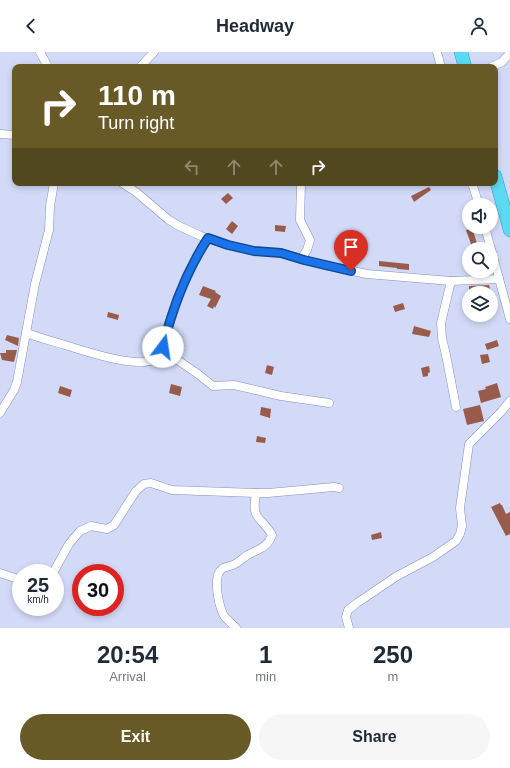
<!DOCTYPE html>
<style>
body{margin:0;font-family:Helvetica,sans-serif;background:#f6f6f7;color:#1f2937;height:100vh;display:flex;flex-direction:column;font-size:15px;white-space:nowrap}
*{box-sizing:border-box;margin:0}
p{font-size:13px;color:#747a83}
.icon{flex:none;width:22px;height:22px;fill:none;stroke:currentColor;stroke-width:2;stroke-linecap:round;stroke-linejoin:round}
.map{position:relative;height:576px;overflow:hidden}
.panel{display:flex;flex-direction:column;background:#fff;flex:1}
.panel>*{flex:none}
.banner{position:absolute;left:12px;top:12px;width:486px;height:122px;border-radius:8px;box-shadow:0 2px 6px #0003;background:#675a27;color:#fff;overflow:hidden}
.controls{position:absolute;left:462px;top:146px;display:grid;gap:8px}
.controls a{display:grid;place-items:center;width:36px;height:36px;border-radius:50%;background:#fff;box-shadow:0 2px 6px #0003;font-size:20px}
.speed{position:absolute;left:12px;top:512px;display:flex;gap:8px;font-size:20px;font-weight:700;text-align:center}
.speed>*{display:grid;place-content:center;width:52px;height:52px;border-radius:50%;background:#fff;box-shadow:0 2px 6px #0003;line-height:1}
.speed small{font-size:10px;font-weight:400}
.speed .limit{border:6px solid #d22;background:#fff;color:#111}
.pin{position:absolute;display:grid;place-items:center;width:34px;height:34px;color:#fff;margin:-41px -17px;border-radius:50% 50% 50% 0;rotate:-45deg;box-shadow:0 0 4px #0007}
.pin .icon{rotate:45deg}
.me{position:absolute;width:44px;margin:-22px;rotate:14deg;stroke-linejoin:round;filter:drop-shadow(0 0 3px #0008)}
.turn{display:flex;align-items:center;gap:14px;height:84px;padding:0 20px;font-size:18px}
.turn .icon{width:52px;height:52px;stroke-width:2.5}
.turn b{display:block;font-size:28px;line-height:34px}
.lanes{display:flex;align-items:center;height:38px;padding:0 20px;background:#0003;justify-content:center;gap:20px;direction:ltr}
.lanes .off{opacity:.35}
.eta{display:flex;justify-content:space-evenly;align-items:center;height:68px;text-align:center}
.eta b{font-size:24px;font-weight:800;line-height:28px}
.button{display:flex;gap:8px;margin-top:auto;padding:8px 20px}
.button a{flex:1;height:46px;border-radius:24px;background:#675a27;color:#fff;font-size:16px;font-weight:800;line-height:46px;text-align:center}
.button a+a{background:#f6f6f7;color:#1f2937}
header{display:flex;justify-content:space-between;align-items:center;height:52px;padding:0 20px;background:#fff;font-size:18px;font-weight:800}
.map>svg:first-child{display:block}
</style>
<header><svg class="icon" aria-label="back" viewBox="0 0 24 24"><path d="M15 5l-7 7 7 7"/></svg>Headway<svg class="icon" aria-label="person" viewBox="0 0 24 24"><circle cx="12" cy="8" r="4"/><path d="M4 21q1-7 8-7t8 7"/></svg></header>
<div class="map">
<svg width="510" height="576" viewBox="0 0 510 576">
<rect width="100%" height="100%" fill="#d3daf8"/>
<g fill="#995c4c">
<polygon points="429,135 431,138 414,150 411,144"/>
<polygon points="228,141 233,146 226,152 221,147"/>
<polygon points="232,169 238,174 232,182 226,177"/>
<polygon points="275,173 286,174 285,180 275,179"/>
<polygon points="472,176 478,194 472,195 466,178"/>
<polygon points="379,209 409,212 409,218 397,217 397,216 379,214"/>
<polygon points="489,233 491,241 476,241 476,238 469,238 469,234"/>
<polygon points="203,234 216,239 215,240 221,244 215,256 214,254 213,257 207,254 211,247 199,243"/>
<polygon points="403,251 405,257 395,260 393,254"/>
<polygon points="108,260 119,263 118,268 107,265"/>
<polygon points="414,274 431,279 429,285 412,282"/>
<polygon points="7,283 19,286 18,294 5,288"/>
<polygon points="497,288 499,294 487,298 485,292"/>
<polygon points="6,298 17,298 14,310 2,308 0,301 6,301"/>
<polygon points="488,302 490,310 482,312 480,303"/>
<polygon points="267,313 274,315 272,323 265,321"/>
<polygon points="429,314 430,320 428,321 428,324 423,325 421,316"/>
<polygon points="497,331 501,345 481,351 478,339 486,337 485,335"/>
<polygon points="171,332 182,335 180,344 169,341"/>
<polygon points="60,334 72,338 70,345 58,341"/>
<polygon points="480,353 484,369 467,373 463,357"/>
<polygon points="261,355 271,357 270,366 260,363"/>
<polygon points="257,384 266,386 265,391 256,390"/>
<polygon points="500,451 501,453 502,453 506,462 510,460 510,482 506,484 491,455"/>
<polygon points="381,480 382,486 372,488 371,483"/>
</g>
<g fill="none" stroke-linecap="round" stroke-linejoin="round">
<g stroke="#868fbe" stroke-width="9">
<g id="minor">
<polyline points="40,0 48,15"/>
<polyline points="437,0 441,15"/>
<polyline points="140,15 154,0"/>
<polyline points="491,15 502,10 510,1"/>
<polyline points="0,82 15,83"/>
<polyline points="122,131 136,140 169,168 179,174 201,184 228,193 254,199 281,201 319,212 367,222 451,229 499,227"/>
<polyline points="472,131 479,153"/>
<polyline points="485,175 510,267"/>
<polyline points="301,207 307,198 310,188 300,168 301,131"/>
<polyline points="451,229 441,271 442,286 446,303 456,355"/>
<path d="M27,281C39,286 52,289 65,293C82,298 141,319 156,306C164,299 165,287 167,278C176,245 190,214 208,186"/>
<polyline points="161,300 179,309 198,322 213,334 234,333 281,344 329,351"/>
<polyline points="0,361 14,338 17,330 35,232 49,178 50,154 54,131"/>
<polyline points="0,521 21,528"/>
<polyline points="53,521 69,492 80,479 91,474 107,477 114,473 136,439 144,432 151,431 172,438 256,441 268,441 334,435 339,436"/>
<path d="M236,576C232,571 226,568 223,562C219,553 212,524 222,517C224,515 230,514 233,513C238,511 242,507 246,504C256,498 268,496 272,483C268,475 262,471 257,464C253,458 255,448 256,441"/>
<polyline points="349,576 346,565 348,558 357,551 397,524 433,505 456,489 460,482 462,474 460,456 469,392 501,360 510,349"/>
</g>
</g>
<g stroke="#3199b4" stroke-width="14">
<g id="trunk">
<polyline points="461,0 465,15"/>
<polyline points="495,124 510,178"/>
</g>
</g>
<use href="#minor" stroke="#fff" stroke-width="8"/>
<use href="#trunk" stroke="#5cdaf3" stroke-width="13"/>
</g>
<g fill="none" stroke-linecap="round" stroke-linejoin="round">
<g stroke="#114b97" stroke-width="10">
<path id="route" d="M163,295C172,257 186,220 208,186L228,193L254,199L281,201L304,208L351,219"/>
</g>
<use href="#route" stroke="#1a73e8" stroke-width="7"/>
</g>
</svg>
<div class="controls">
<a><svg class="icon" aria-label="sound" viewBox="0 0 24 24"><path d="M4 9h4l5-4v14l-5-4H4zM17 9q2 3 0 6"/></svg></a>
<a><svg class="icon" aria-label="search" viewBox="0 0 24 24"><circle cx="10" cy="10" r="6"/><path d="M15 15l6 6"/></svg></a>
<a><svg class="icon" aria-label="layers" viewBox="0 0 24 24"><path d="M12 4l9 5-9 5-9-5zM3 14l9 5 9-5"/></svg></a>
</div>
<div class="speed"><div>25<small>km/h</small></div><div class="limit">30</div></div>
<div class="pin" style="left:351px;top:219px;background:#d93025"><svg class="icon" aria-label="arrive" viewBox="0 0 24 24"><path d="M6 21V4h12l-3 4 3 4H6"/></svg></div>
<svg class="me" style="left:163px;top:295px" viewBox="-20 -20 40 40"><circle r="19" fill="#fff"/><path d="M0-13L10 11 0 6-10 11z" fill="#1a73e8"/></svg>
<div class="banner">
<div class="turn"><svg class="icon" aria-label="right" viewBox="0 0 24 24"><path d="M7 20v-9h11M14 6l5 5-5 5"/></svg><div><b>110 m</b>Turn right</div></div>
<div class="lanes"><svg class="icon off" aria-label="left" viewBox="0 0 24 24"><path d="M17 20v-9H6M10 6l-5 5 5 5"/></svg><svg class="icon off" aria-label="ahead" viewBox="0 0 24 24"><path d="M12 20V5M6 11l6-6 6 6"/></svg><svg class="icon off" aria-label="ahead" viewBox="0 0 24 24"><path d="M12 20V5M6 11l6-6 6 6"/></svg><svg class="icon" aria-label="right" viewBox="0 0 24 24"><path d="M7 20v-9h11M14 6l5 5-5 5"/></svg></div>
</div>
</div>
<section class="panel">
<div class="eta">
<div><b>20:54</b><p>Arrival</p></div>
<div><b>1</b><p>min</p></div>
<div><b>250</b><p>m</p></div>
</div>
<div class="button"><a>Exit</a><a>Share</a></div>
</section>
